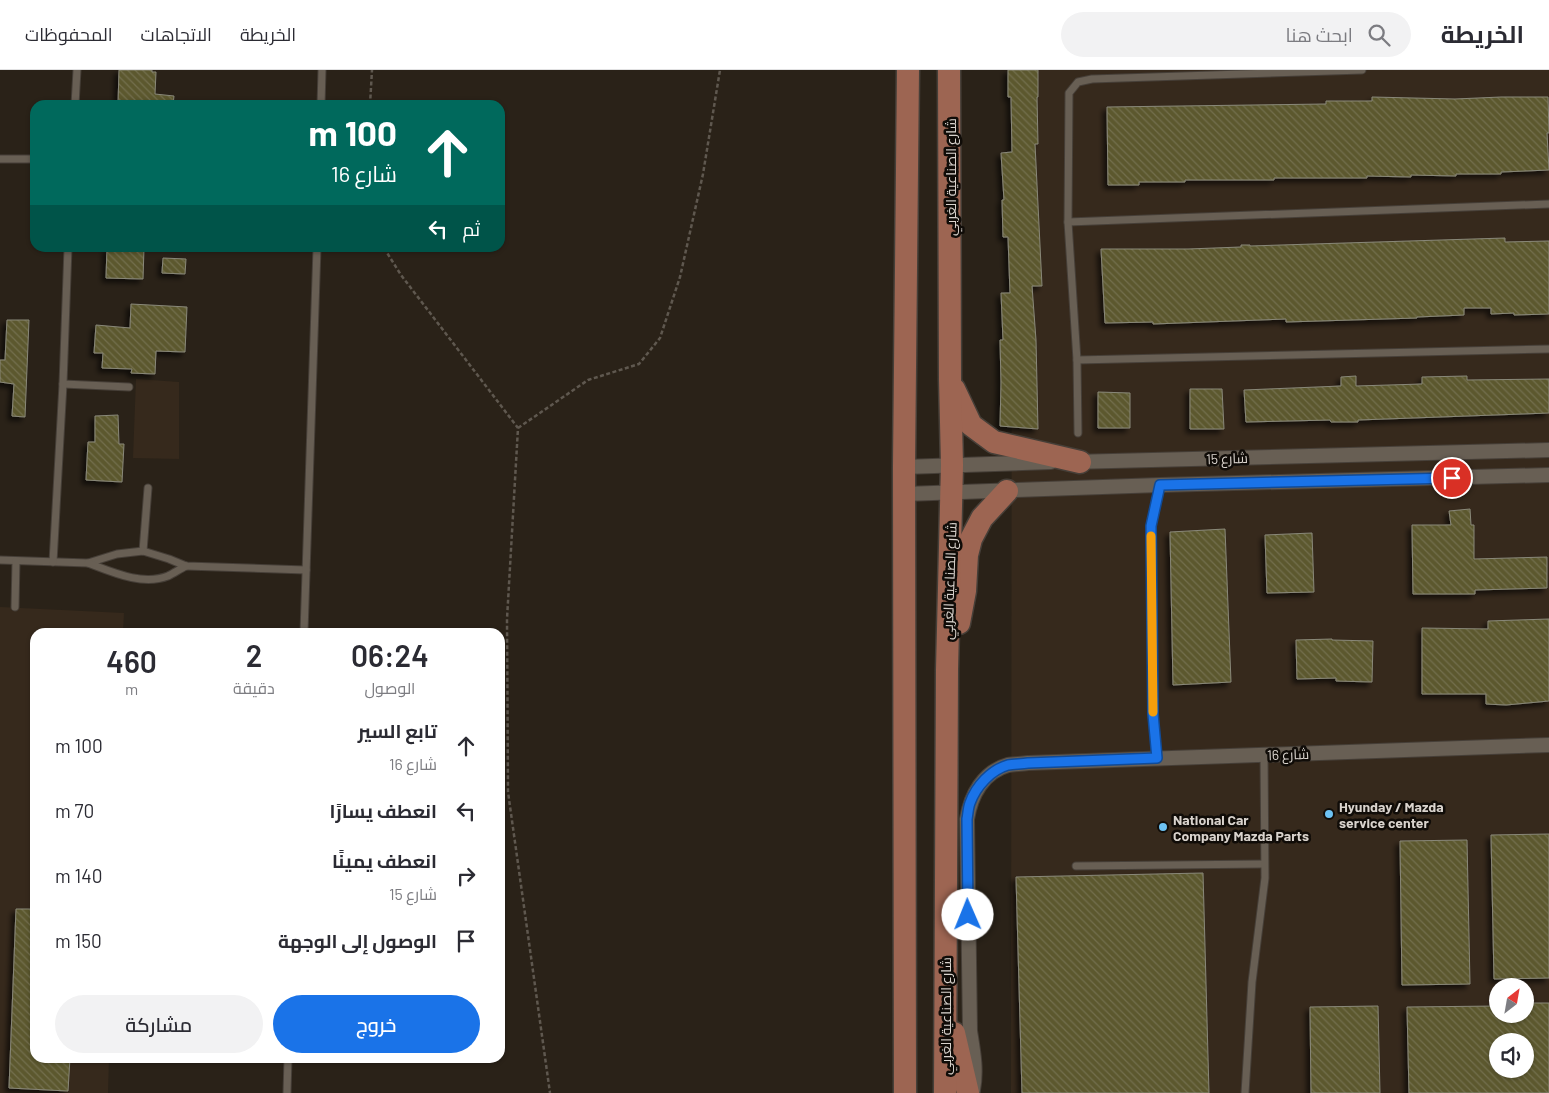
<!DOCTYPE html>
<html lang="ar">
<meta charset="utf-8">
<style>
body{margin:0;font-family:Barlow,Cairo,sans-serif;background:#f2f2f3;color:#2b2b33;direction:rtl;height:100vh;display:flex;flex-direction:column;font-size:19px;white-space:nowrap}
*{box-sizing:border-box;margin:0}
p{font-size:16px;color:#7c7c81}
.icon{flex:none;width:28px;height:28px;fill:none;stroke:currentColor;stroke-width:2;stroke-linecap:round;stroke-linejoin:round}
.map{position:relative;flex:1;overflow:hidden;direction:ltr}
.sheet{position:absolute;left:30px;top:558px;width:475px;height:435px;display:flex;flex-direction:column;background:#fff;border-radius:15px;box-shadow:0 1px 4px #0004;direction:rtl}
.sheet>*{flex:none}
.guide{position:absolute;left:30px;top:30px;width:475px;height:152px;border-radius:15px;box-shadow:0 1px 4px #0004;direction:rtl;background:#00695c;color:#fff;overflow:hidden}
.needle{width:32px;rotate:31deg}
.controls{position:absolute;left:1489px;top:908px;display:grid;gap:10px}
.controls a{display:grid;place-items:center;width:45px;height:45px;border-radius:50%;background:#fff;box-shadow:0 1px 4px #0004;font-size:25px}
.pin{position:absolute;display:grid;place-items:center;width:42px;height:42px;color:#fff;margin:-21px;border:2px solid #fff;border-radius:50%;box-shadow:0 1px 5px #0007}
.me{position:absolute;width:55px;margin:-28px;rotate:359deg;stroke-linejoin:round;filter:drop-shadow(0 0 4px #0008)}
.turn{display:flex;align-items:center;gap:18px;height:105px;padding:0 25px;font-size:22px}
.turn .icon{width:65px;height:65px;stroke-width:2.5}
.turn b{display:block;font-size:35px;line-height:42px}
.then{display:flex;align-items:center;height:48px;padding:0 25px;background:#0003;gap:10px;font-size:19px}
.eta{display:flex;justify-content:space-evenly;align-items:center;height:85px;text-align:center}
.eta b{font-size:30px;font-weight:600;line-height:35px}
.cta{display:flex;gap:10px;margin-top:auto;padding:10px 25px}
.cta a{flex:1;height:58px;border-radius:30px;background:#1a73e8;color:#fff;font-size:20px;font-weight:600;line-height:58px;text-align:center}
.cta a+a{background:#f2f2f3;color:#2b2b33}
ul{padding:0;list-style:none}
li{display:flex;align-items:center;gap:15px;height:65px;padding:0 25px}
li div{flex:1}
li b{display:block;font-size:19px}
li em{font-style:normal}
header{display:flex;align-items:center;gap:30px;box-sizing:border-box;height:70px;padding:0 25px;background:#fff;border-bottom:1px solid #e1e1e2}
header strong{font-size:24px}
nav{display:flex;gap:28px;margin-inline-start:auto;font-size:18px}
.search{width:350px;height:45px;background:#f2f2f3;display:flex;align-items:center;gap:12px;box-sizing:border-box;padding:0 18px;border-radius:28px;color:#7c7c81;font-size:19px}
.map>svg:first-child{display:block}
</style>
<header>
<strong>الخريطة</strong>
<div class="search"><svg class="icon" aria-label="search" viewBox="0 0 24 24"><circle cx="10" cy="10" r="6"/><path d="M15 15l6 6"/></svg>ابحث هنا</div>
<nav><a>الخريطة</a><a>الاتجاهات</a><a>المحفوظات</a></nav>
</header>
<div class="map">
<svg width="1549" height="1023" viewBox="0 0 1549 1023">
<defs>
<pattern id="building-back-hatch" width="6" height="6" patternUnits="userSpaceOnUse" patternTransform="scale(1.25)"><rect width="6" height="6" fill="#5c582f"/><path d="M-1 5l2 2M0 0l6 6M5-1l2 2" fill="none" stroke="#736f4c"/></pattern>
<filter id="shadow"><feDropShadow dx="-4" dy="4" stdDeviation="2.5" flood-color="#0009"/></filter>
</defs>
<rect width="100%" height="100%" fill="#2a2218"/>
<g fill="#36291c" fill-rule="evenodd">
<path d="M1012,0H1549V1023H1011ZM1498,916H1525V944H1498ZM1498,971H1525V999H1498Z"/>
<polygon points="136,309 179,312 179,389 133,388"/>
<polygon points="0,537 124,543 123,562 35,562 35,988 109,988 108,1023 0,1023"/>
</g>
<g fill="url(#building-back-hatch)" stroke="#898879" fill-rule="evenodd" filter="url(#shadow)">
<polygon points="119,0 152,0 152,2 156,2 155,24 174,26 173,35 118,35"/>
<polygon points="1008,0 1038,0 1038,27 1037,27 1038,74 1035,74 1042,216 1032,216 1036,270 1038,359 1000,356 1001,313 1000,270 1003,270 1001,223 1010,223 1008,167 1003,167 1002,130 1004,130 1001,83 1012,82 1011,27 1008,27"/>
<polygon points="1372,27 1455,29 1501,27 1548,27 1549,63 1547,63 1549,100 1501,102 1501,104 1456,104 1456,106 1411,105 1411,107 1367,106 1367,108 1274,108 1274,110 1185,110 1185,112 1139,112 1139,115 1108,115 1107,37 1326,34 1326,31 1372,31"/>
<polygon points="1505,168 1505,172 1549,171 1549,244 1514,245 1514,243 1491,244 1491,238 1464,238 1464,245 1417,247 1417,248 1286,252 1286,249 1153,254 1153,252 1105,253 1101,179 1188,179 1241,177 1241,175 1250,175 1250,176"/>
<polygon points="107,178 144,178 143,209 106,208"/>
<polygon points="163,188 186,189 185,204 162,203"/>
<polygon points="131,234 187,237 185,282 156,281 155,304 131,303 132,299 102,298 103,283 94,283 96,255 130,258"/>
<polygon points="7,250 29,250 25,347 12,346 14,314 0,312 0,290 5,290"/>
<polygon points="1356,306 1356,316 1422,314 1422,307 1467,306 1467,310 1549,309 1549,343 1358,350 1358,352 1331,352 1330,350 1246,352 1244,320 1341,316 1341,307"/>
<polygon points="1190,319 1222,319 1224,359 1190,359"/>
<polygon points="1098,322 1130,323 1130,358 1098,358"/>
<polygon points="118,345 119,374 124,374 122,412 86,410 88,372 95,372 95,346"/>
<polygon points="1470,439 1471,455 1474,455 1474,489 1547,487 1547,518 1475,520 1475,524 1413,524 1412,455 1451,455 1449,441"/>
<polygon points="1225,459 1231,612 1173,615 1170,462"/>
<polygon points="1312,463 1314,522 1267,523 1265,465"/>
<polygon points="1549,549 1549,631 1506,635 1486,634 1486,624 1422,624 1422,558 1488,559 1488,551"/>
<polygon points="1332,569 1332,570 1373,571 1372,612 1336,611 1336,608 1297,609 1296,570"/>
<polygon points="1549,764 1549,908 1494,909 1491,765"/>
<polygon points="1467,770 1470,914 1402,915 1400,771"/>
<polygon points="1203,803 1209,1023 1022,1023 1016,807"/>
<polygon points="16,839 35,839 35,988 70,988 68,1021 9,1018"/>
<path d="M1525,933H1549V1023H1409L1407,937L1498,936V944H1525ZM1498,971H1525V999H1498Z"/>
<polygon points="1378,936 1380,1023 1311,1023 1310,937"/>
</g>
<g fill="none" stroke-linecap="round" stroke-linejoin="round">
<g stroke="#463f38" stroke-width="9">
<g id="service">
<polyline points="75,35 77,0"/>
<polyline points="321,35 322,0"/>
<polyline points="0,89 35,89"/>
<polyline points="1068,152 1549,134"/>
<polyline points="1077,290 1549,279"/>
<polyline points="63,314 129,317"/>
<polyline points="1078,363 1077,290 1068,152 1069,23 1078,12 1092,9 1362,0"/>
<polyline points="143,481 148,418"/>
<polyline points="0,490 88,493 117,484 143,481 169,489 186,496 306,500"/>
<polyline points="53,492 63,314 68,178"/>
<path d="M88,493C112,502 142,516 168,506C174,503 180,499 186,496"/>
<polyline points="15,537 16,491"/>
<polyline points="304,562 317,178"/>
<polyline points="1157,688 1153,644 1151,456 1160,415"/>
<polyline points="1076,796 1264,794"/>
<polyline points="287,1023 288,988"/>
<polyline points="1245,1023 1252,912 1265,808 1264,685"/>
</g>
</g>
<g stroke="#463f38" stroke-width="16">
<g id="minor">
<polyline points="1072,392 1549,380"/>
<polyline points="904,397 1051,392"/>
<polyline points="905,424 1160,415 1549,405"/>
<path d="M973,1020C977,1000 973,980 970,961L967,749C971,725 983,702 1008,695C1014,694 1021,694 1028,693L1549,675"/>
</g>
</g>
<g stroke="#463f38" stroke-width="25">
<g id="primary">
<polyline points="954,319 971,355 994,372 1080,392"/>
<polyline points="959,553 965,521 967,485 971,469 982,448 1007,421"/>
<polyline points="954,963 968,1023"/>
<polyline points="905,1023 904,397 908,0"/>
<polyline points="945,1023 947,600 952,395 950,309 949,0"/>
</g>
</g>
<g stroke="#5f584f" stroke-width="2.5" stroke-dasharray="4 2.5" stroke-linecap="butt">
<polyline points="370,35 372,0"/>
<polyline points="384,178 401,205 518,358 507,549 508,722 550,1023"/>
<polyline points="518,358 588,310 639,294 660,268 680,207 703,104 720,0"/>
</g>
<use href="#service" stroke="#685f54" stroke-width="7"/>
<use href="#minor" stroke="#685f54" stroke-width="14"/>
<use href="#primary" stroke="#9d6552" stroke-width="22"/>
</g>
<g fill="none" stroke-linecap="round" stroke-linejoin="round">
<g stroke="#114b97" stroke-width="12">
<path id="route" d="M968,845L967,749C968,744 968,738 970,733C976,716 991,700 1008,695C1014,694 1021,694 1028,693L1157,688L1153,644L1151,456L1160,415L1452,408"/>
</g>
<use href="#route" stroke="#1a73e8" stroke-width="9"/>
<polyline stroke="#f59e0b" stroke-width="9" points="1151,466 1153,642"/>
</g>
<g fill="#6dc2f3" stroke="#100c08" stroke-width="2">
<circle cx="1329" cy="744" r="5"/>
<circle cx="1163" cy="757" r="5"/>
</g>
<g text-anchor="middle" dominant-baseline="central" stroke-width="5" stroke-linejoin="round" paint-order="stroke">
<g font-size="14" fill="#d9d3cd" stroke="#100c08">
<text transform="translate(950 107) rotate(-90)">شارع الصناعية الغربي</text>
<text transform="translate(1227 388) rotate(-2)">شارع 15</text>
<text transform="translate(949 511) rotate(-88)">شارع الصناعية الغربي</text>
<text transform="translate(1288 684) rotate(-2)">شارع 16</text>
<text transform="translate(945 946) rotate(-90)">شارع الصناعية الغربي</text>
</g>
<g font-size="14" font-weight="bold" fill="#d9d3cd" stroke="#100c08" text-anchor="start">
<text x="1339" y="736">Hyunday / Mazda<tspan x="1339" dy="16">service center</tspan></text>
<text x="1173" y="749">National Car<tspan x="1173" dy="16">Company Mazda Parts</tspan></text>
</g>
</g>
</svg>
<div class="controls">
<a><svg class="needle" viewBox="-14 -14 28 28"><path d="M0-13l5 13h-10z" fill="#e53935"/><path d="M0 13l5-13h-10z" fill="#7c7c81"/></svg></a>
<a><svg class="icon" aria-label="sound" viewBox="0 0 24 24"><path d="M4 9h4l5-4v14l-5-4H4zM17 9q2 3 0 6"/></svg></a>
</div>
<div class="pin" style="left:1452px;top:408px;background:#d93025"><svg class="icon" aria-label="arrive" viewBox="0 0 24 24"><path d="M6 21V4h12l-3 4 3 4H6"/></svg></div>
<svg class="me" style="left:968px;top:845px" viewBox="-20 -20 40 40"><circle r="19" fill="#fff"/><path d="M0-13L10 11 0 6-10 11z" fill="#1a73e8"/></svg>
<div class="guide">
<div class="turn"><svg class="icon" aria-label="ahead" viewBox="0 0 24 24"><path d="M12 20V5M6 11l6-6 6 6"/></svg><div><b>100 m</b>شارع 16</div></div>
<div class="then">ثم<svg class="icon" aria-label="left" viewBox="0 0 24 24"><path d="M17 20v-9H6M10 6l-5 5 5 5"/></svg></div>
</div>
<section class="sheet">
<div class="eta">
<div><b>06:24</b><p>الوصول</p></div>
<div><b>2</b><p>دقيقة</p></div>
<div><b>460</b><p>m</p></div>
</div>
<ul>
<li><svg class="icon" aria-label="ahead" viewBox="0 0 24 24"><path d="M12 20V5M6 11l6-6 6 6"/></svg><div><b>تابع السير</b><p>شارع 16</p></div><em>100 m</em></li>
<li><svg class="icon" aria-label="left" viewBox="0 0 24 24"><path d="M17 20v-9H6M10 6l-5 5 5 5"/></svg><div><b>انعطف يسارًا</b></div><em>70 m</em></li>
<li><svg class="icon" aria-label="right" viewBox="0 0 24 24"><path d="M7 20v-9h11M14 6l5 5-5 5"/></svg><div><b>انعطف يمينًا</b><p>شارع 15</p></div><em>140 m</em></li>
<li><svg class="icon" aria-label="arrive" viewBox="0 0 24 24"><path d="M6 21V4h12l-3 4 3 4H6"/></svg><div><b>الوصول إلى الوجهة</b></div><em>150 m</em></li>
</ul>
<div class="cta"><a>خروج</a><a>مشاركة</a></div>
</section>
</div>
